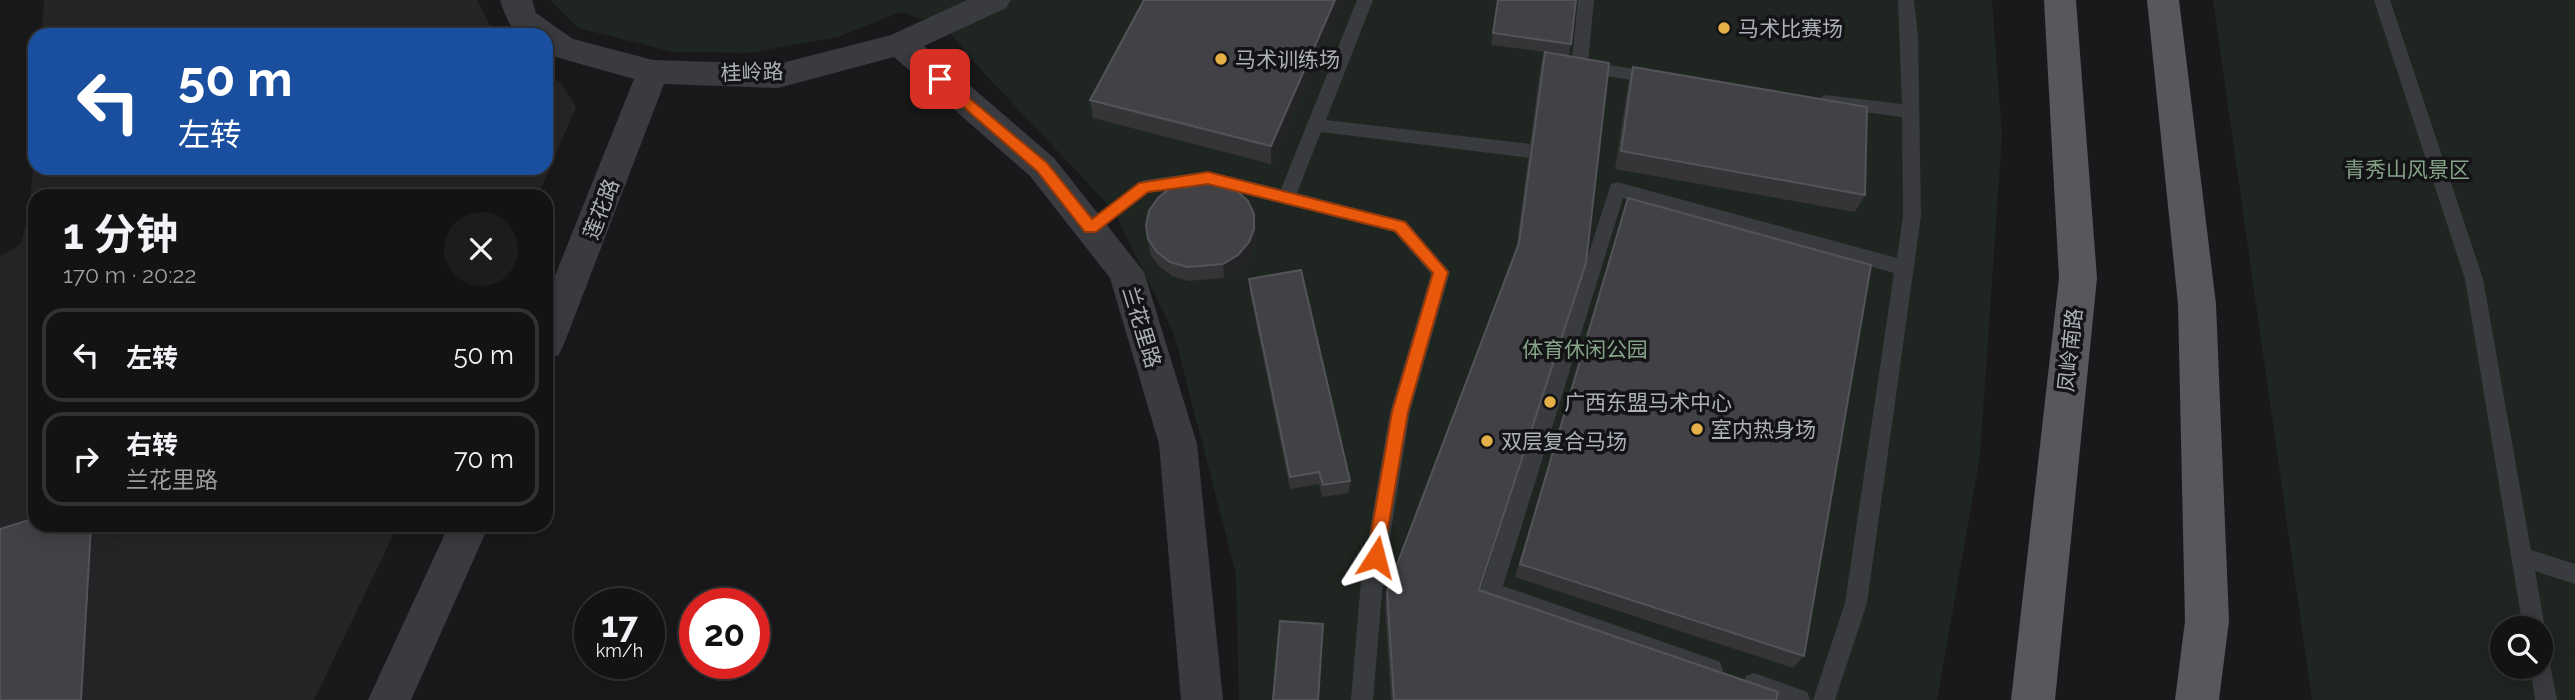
<!DOCTYPE html>
<html lang="zh">
<meta charset="utf-8">
<style>
body{margin:0;font-family:Raleway,"Noto Sans SC",sans-serif;background:#1c1c1d;color:#f1f3f6;height:100vh;display:flex;flex-direction:column;font-size:26px;white-space:nowrap}
*{box-sizing:border-box;margin:0}
p{font-size:23px;color:#9d9ea0}
.icon{flex:none;width:38px;height:38px;fill:none;stroke:currentColor;stroke-width:2;stroke-linecap:round;stroke-linejoin:round}
.map{position:relative;flex:1;overflow:hidden}
.details{position:absolute;left:28px;top:189px;width:525px;height:343px;display:flex;flex-direction:column;background:#131314;border-radius:21px;box-shadow:0 4px 18px #0003,0 0 0 2px #323234}
.details>*{flex:none}
.guide{position:absolute;left:28px;top:28px;width:525px;height:147px;border-radius:21px;box-shadow:0 4px 18px #0003,0 0 0 2px #323234;background:#1a4fa0;color:#fff;overflow:hidden}
.buttons{position:absolute;left:2490px;top:616px;display:grid;gap:14px}
.buttons a{display:grid;place-items:center;width:63px;height:63px;border-radius:50%;background:#131314;box-shadow:0 4px 18px #0003,0 0 0 2px #323234;font-size:35px}
.speed{position:absolute;left:574px;top:588px;display:flex;gap:14px;font-size:35px;font-weight:700;text-align:center}
.speed>*{display:grid;place-content:center;width:91px;height:91px;border-radius:50%;background:#131314;box-shadow:0 4px 18px #0003,0 0 0 2px #323234;line-height:1}
.speed small{font-size:18px;font-weight:400}
.speed .limit{border:10px solid #d22;background:#fff;color:#111}
.pin{position:absolute;display:grid;place-items:center;width:60px;height:60px;color:#fff;margin:-30px;border-radius:14px;box-shadow:0 4px 10px #0006}
.me{position:absolute;width:77px;margin:-38px;rotate:9deg;stroke-linejoin:round;filter:drop-shadow(0 0 5px #0008)}
.turn{display:flex;align-items:center;gap:24px;height:147px;padding:0 35px;font-size:32px}
.turn .icon{width:91px;height:91px;stroke-width:2.5}
.turn b{display:block;font-size:49px;line-height:60px}
.round{display:grid;place-items:center;flex:none;width:74px;height:74px;border-radius:37px;background:#1c1c1d}
.summary{display:flex;align-items:center;justify-content:space-between;height:119px;padding:0 35px}
h1{font-size:42px;font-weight:700;line-height:52px}
ul{padding:0;list-style:none}
li{display:flex;align-items:center;gap:21px;height:94px;margin:0 14px 10px;padding:0 21px;border:4px solid #323234;border-radius:21px}
li div{flex:1}
li b{display:block;font-size:26px}
li em{font-style:normal}
.map>svg:first-child{display:block}
</style>
<div class="map">
<svg width="2575" height="700" viewBox="0 0 2575 700">
<rect width="100%" height="100%" fill="#19191b"/>
<g fill="#252528">
<polygon points="44,0 477,0 495,35 41,35"/>
<polygon points="546,73 561,83 576,107 538,196 35,196 35,525 398,525 314,700 0,700 0,257 21,243 30,208 35,134 35,168 546,168"/>
</g>
<g fill="#1f2520" fill-rule="evenodd">
<polygon points="550,0 1992,0 2002,135 1980,456 1937,700 1239,700 1236,574 1174,334 1114,211 982,71 944,26 901,12 838,37 748,53 673,52 578,28"/>
<path d="M2213,0H2575V700H2312ZM2502,628H2541V667H2502Z"/>
</g>
<g fill="none" stroke-linecap="round" stroke-linejoin="round">
<g fill="#3a3b3f" fill-rule="evenodd">
<polygon points="1357,0 1373,0 1326,120 1530,144 1539,151 1530,158 1321,132 1297,193 1406,221 1450,272 1410,412 1383,581 1373,700 1351,700 1361,581 1390,412 1431,274 1394,232 1208,185 1148,193 1096,233 1084,233 1081,228 1084,223 1144,180 1208,171 1281,189"/>
<polygon points="1578,0 1594,0 1588,62 1657,72 1665,78 1663,82 1657,84 1573,71 1571,67"/>
<polygon points="1898,0 1914,0 1918,36 1921,216 1867,603 1835,700 1813,700 1845,603 1894,273 1623,198 1503,586 1712,659 1720,662 1723,670 1720,678 1712,681 1483,599 1480,592 1611,184 1617,182 1897,258 1903,216 1902,117 1825,107 1816,101 1825,95 1902,104"/>
<polygon points="2374,0 2390,0 2483,279 2531,550 2575,564 2575,584 2535,571 2545,628 2541,636 2541,628 2523,628 2465,279"/>
<polygon points="2541,656 2549,659 2557,700 2535,700 2530,667 2541,667"/>
<polygon points="1754,673 1807,692 1810,700 1769,700 1746,692 1743,684 1746,676"/>
</g>
<g fill="#3a3b3f" fill-rule="evenodd">
<path d="M500,0H532L536,13L573,39L653,60L778,64L891,35L967,0H1011L1006,8L924,46L1054,158L1144,272L1197,444L1223,700H1181L1159,444L1110,278L1030,176L894,57L778,88L664,84L564,344L559,355L546,359V298L634,79L552,56L546,52V35C514,35 510,31 500,0Z"/>
<polygon points="449,525 489,525 411,700 368,700"/>
</g>
<g fill="#56585e" fill-rule="evenodd">
<polygon points="2044,0 2076,0 2097,278 2055,700 2011,700 2059,278"/>
<polygon points="2147,0 2179,0 2216,304 2229,621 2219,700 2175,700 2185,621 2178,304"/>
</g>
</g>
<g fill="#353538">
<polygon points="1343,0 1271,164 1093,118 1090,100"/>
<polygon points="1498,0 1571,44 1480,590 1776,700 1391,700 1385,604 1387,591 1516,250 1540,70 1544,52 1491,45"/>
<polygon points="1633,67 1865,195 1855,212 1615,169 1628,85"/>
<polygon points="1628,198 1804,656 1793,668 1515,577"/>
<polygon points="1254,214 1255,243 1249,257 1238,269 1224,278 1188,281 1172,276 1159,266 1150,254 1146,225"/>
<polygon points="1249,279 1350,481 1349,493 1322,497 1319,484 1290,489 1250,293"/>
</g>
<g fill="#242426">
<polygon points="1335,0 1343,0 1271,164 1271,146"/>
<polygon points="1254,229 1255,243 1249,257 1238,269 1224,278 1223,264"/>
<polygon points="91,525 110,525 119,530 111,700 81,700"/>
</g>
<g fill="#424246" stroke="#525458" stroke-width="2">
<polygon points="1144,0 1335,0 1271,146 1090,100"/>
<polygon points="1498,0 1576,0 1571,44 1493,33"/>
<polygon points="1545,52 1609,63 1586,263 1479,590 1778,692 1776,700 1394,700 1387,591 1519,243"/>
<polygon points="1633,67 1867,107 1865,195 1621,151"/>
<polygon points="1187,182 1222,183 1236,190 1248,201 1254,214 1254,229 1249,242 1238,255 1223,264 1187,267 1170,262 1157,252 1148,239 1146,225 1149,211 1158,198 1170,188"/>
<polygon points="1628,198 1871,265 1804,656 1520,564"/>
<polygon points="1301,270 1350,481 1323,485 1319,472 1290,477 1249,279"/>
<polygon points="35,518 35,525 91,525 81,700 0,700 0,529"/>
<polygon points="1280,621 1323,624 1318,700 1273,700"/>
</g>
<polygon fill="#ea580c" stroke="#983908" stroke-width="2" points="940,74 1047,163 1092,219 1139,183 1208,172 1405,222 1448,272 1408,412 1382,563 1370,563 1367,557 1392,412 1433,273 1395,231 1208,184 1148,192 1096,232 1085,232 1037,171 936,83 936,76"/>
<g fill="#e4b047" stroke="#141416" stroke-width="2.5">
<circle cx="1724" cy="28" r="7"/>
<circle cx="1221" cy="59" r="7"/>
<circle cx="1550" cy="402" r="7"/>
<circle cx="1697" cy="429" r="7"/>
<circle cx="1487" cy="441" r="7"/>
</g>
<g text-anchor="middle" dominant-baseline="central" stroke-width="7" stroke-linejoin="round" paint-order="stroke">
<g font-size="21" fill="#acb0b9" stroke="#141416" text-anchor="start">
<text x="1738" y="28">马术比赛场</text>
<text x="1235" y="59">马术训练场</text>
<text x="1564" y="402">广西东盟马术中心</text>
<text x="1711" y="429">室内热身场</text>
<text x="1501" y="441">双层复合马场</text>
</g>
<g font-size="21" fill="#acb0b9" stroke="#141416">
<text transform="translate(752 72) rotate(-2)">桂岭路</text>
<text transform="translate(601 209) rotate(-69)">莲花路</text>
<text transform="translate(1142 327) rotate(73)">兰花里路</text>
<text transform="translate(2070 350) rotate(-84)">凤岭南路</text>
</g>
<g font-size="21" fill="#85a387" stroke="#141416">
<text x="2407" y="169">青秀山风景区</text>
<text x="1585" y="349">体育休闲公园</text>
</g>
</g>
</svg>
<div class="buttons">
<a><svg class="icon" aria-label="search" viewBox="0 0 24 24"><circle cx="10" cy="10" r="6"/><path d="M15 15l6 6"/></svg></a>
</div>
<div class="speed"><div>17<small>km/h</small></div><div class="limit">20</div></div>
<div class="pin" style="left:940px;top:79px;background:#d93025"><svg class="icon" aria-label="arrive" viewBox="0 0 24 24"><path d="M6 21V4h12l-3 4 3 4H6"/></svg></div>
<svg class="me" style="left:1376px;top:557px" viewBox="-20 -20 40 40"><path d="M0-17L14 15 0 8-14 15z" fill="#ea580c" stroke="#fff" stroke-width="4"/></svg>
<div class="guide">
<div class="turn"><svg class="icon" aria-label="left" viewBox="0 0 24 24"><path d="M17 20v-9H6M10 6l-5 5 5 5"/></svg><div><b>50 m</b>左转</div></div>
</div>
<section class="details">
<div class="summary"><div><h1>1 分钟</h1><p>170 m · 20:22</p></div><a class="round"><svg class="icon" aria-label="close" viewBox="0 0 24 24"><path d="M6 6l12 12M18 6L6 18"/></svg></a></div>
<ul>
<li><svg class="icon" aria-label="left" viewBox="0 0 24 24"><path d="M17 20v-9H6M10 6l-5 5 5 5"/></svg><div><b>左转</b></div><em>50 m</em></li>
<li><svg class="icon" aria-label="right" viewBox="0 0 24 24"><path d="M7 20v-9h11M14 6l5 5-5 5"/></svg><div><b>右转</b><p>兰花里路</p></div><em>70 m</em></li>
</ul>
</section>
</div>
